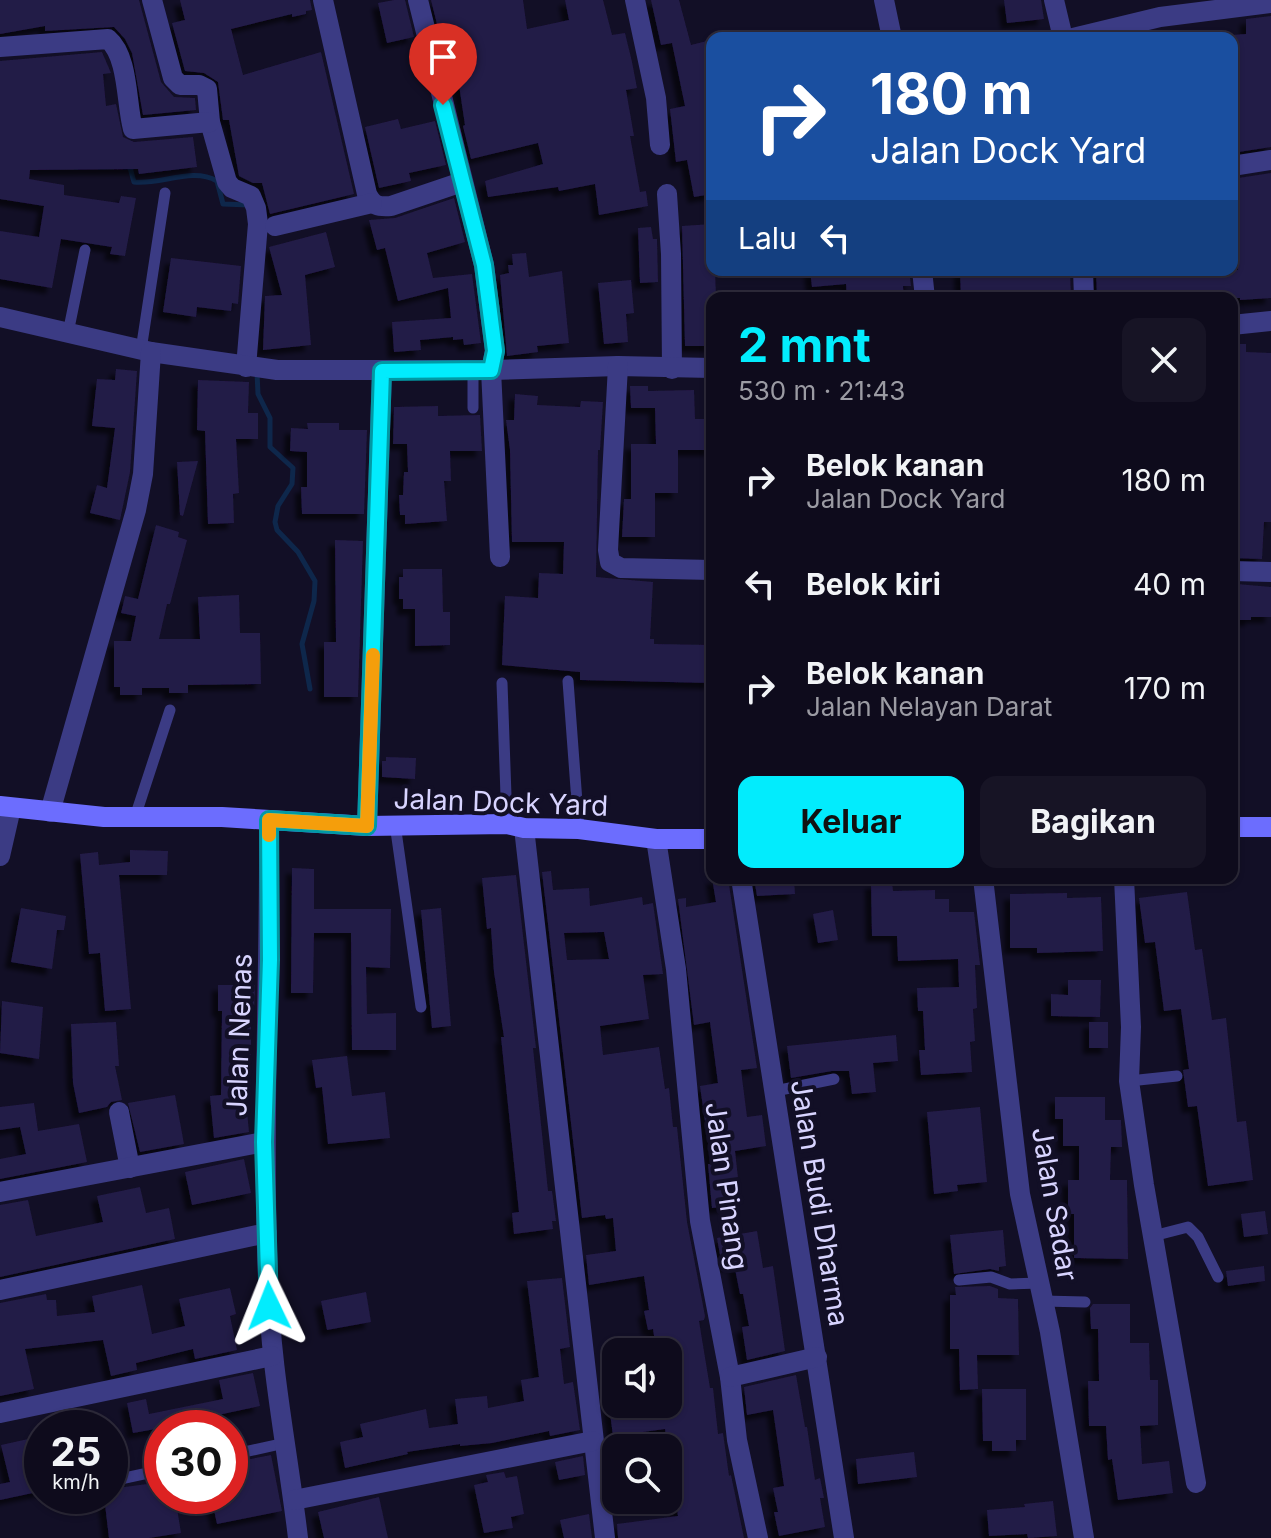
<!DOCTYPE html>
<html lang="id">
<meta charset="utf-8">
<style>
body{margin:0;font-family:Inter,sans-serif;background:#171425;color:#f1f3f6;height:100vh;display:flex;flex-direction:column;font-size:30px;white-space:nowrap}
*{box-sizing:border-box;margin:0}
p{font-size:26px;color:#9b9ba3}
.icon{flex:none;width:44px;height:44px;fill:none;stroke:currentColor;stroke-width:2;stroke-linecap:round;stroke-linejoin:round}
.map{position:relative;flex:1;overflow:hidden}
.drawer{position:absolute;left:706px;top:292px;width:532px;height:592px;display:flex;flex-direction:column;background:#0e0b1c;border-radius:16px;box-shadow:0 2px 6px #0004,0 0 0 2px #2e2b3b}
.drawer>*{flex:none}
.guide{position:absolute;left:706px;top:32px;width:532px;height:244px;border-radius:16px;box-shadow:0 2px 6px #0004,0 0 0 2px #2e2b3b;background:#1a4fa0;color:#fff;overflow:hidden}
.controls{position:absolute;left:602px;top:1338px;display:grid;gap:16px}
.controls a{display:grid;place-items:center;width:80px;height:80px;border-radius:16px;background:#0e0b1c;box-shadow:0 2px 6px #0004,0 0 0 2px #2e2b3b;font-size:40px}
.speed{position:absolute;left:24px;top:1410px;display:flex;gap:16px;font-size:40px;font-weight:700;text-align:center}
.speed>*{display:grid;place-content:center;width:104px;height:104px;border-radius:50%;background:#0e0b1c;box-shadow:0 2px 6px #0004,0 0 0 2px #2e2b3b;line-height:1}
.speed small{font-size:20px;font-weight:400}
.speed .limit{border:12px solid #d22;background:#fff;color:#111}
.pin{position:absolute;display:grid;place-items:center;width:68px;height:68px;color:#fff;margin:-82px -34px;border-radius:50% 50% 50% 0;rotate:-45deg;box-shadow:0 0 8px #0007}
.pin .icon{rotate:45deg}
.me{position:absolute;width:88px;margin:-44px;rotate:358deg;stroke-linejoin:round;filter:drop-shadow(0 0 6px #0008)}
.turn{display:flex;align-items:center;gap:28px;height:168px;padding:0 32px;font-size:36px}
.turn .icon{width:104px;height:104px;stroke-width:2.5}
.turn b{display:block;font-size:56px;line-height:68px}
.then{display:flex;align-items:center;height:76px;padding:0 32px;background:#0003;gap:16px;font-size:30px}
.round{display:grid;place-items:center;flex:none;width:84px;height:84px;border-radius:16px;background:#171425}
.summary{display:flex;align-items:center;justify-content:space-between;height:136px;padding:0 32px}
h1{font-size:48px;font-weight:700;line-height:60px;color:#02ecfd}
.button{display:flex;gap:16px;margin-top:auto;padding:16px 32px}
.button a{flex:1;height:92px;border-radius:16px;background:#02ecfd;color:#111;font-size:32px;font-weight:700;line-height:92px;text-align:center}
.button a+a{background:#171425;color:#f1f3f6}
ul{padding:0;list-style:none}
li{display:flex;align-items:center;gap:24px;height:104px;padding:0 32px}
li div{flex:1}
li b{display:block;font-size:30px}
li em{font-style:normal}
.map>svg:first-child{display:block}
</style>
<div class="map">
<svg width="1271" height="1538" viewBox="0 0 1271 1538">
<defs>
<filter id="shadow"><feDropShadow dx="-6" dy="6" stdDeviation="2" flood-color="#0009"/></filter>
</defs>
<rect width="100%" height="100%" fill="#120f26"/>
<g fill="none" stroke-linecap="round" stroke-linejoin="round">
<g stroke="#0e274b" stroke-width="5">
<path d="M129,164L134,182C161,185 192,167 217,181L223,204L249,205"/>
<polyline points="257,373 258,394 270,418 270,447 293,468 292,484 278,506 275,522 277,530 298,552 315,581 314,601 302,644 310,689"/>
</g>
</g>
<g fill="#231b47" fill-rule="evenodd" filter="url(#shadow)">
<polygon points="0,0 139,0 161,82 174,97 195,98 196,110 143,115 132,53 125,39 114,27 45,31 45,26 0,34"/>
<polygon points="180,0 310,0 312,10 306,11 306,14 292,17 292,14 231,29 243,75 321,52 354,194 270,214 262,183 253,183 239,176 229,120 223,120 218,82 204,73 185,71 172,23 185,20"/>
<polygon points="394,0 405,0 414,37 387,43 378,3"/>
<polygon points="431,0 523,0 527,29 569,20 565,0 603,0 612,35 625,33 632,62 637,88 626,90 634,136 630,136 640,192 646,191 648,206 599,215 595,184 559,191 558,187 488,197 485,181 543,164 538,143 471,159 463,126 465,125 459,85 453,85 442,32 439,32"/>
<polygon points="651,0 679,0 691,45 707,41 708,47 712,46 712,194 694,197 687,160 676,162 670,109 685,106 672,43 661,45"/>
<polygon points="1004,0 1041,0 1044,19 1007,23"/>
<polygon points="1271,16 1271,147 1232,153 1232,35 1246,34 1246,19"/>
<polygon points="102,52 111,73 103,74 106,106 116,104 123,137 134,142 193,137 197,167 139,174 138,169 30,170 29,179 64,185 64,195 119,203 121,196 136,198 125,256 110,254 112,247 61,239 52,288 0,279 0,231 39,237 44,206 0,199 0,61"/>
<polygon points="398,119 401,129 435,121 446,165 409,173 411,181 379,188 365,127"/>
<polygon points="1271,173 1271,298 1240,300 1240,298 1097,298 1096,270 1238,270 1232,179"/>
<polygon points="454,198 465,242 427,253 433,278 472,274 481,343 464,345 463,339 453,340 453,337 420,340 421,350 394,352 392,322 451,318 448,288 398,301 385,248 377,250 369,220 395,218"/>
<polygon points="712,224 712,270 715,270 716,298 712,298 712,346 685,346 682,226"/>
<polygon points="651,227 653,239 657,239 658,282 640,283 638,228"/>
<polygon points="326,232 335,267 305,275 311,345 263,350 265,296 282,295 269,247"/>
<polygon points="526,253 529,277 562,271 569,343 537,346 538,352 507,356 500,275 509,273 508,265 513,265 512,254"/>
<polygon points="171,258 241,266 238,304 232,303 231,311 197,307 196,317 163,312"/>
<polygon points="810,270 909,270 911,286 903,286 904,298 847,298 846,284 812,287"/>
<polygon points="960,270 1070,272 1071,298 961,298"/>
<polygon points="631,280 634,313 626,314 628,342 604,344 598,283"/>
<polygon points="1232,344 1246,344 1246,352 1271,353 1271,522 1264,522 1262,559 1232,558"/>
<polygon points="116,369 137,371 130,472 120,520 90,513 97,485 107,488 115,428 92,426 97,379 115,380"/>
<polygon points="198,380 249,382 248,413 258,413 258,439 236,439 239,493 233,494 234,523 208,524 205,431 197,430"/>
<polygon points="630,386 648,386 648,391 694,390 695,419 712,419 712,450 678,450 678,493 655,493 655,537 622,537 624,499 631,499 631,444 656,444 655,408 631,408"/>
<polygon points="515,394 538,396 537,405 580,407 581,401 603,402 600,450 598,450 596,577 653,582 650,639 654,639 654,644 712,645 712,683 580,680 580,672 502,665 505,596 538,598 539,573 563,574 564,542 512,542 510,450 506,420 514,420"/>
<polygon points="438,406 438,416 480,415 482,451 450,451 451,481 444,481 447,521 405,524 405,515 400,515 399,495 403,495 404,472 408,472 407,444 393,444 394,407"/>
<polygon points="307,423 339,423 339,430 367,430 364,514 302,514 301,487 307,487 307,452 290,451 291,428 308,429"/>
<polygon points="198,461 183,516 180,515 177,462"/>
<polygon points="156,525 179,532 178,537 187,540 170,604 167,604 159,639 200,639 198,597 239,595 240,633 260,633 261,684 188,685 188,693 169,693 169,688 142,688 142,695 120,695 120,687 114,687 114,641 131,641 136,616 121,613 123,605 125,596 138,599"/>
<polygon points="335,540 363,541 358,697 324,697 324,642 336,642"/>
<polygon points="403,569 442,569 443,612 450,612 450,645 415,646 415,609 403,609 403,599 399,599 399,577 403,577"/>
<polygon points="1237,584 1271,587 1271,617 1251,617 1251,620 1232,620 1232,603 1236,603"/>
<polygon points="386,757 416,758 415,779 382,777 382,761 386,761"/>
<polygon points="130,850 168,851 167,875 119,875 131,1009 105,1011 100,953 89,954 80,854 98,852 99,865 130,862"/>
<polygon points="292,868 314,869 314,909 391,909 390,968 366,967 367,1014 396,1013 396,1050 352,1050 351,933 314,933 313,993 291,993"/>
<path d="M551,871L553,890L589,888L590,906L642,897L643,905L653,903L663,974L643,975L649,1019L600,1026L603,1055L659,1047L665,1089L669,1088L673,1127H677L687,1222L705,1316L704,1320L699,1321L710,1388H713L718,1434L723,1433L729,1476L731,1475L744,1538H618L617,1524L678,1516L665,1429L613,1436L610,1413V1404H668V1347L656,1349L653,1329L648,1330L644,1311L649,1310L644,1276L589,1285L586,1255L616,1251L613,1218L606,1219L605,1215L582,1218L542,872ZM604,932L609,959L567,960L564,933Z"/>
<polygon points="516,875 536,1048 533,1048 548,1191 552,1191 556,1221 552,1221 553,1229 514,1234 512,1213 519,1212 501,1037 504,1037 494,972 491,928 487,929 482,878"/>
<polygon points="712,878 728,878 757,1068 741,1070 747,1117 762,1115 766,1146 735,1151 741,1205 712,1208 708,1164 711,1164 700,1086 718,1083 710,1022 694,1025 678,899 686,898 686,907 716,902"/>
<polygon points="754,878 794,878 795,894 757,896"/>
<polygon points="892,882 893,891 935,890 935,899 949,899 949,912 974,912 980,965 975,965 977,1008 973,1009 975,1041 970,1042 972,1072 921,1075 919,1050 925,1050 923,1011 918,1011 917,988 959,987 958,959 898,961 897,936 872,936 871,883"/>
<polygon points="1187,892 1195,950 1202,949 1212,1020 1226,1018 1237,1122 1246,1121 1253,1180 1208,1186 1197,1106 1188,1107 1183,1070 1189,1069 1181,1009 1164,1011 1155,942 1145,943 1139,898"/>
<polygon points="1067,893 1067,898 1101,897 1103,951 1037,953 1037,948 1010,948 1010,894"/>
<polygon points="21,908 66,916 64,930 57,930 52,969 11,962"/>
<polygon points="441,908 451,1026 432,1028 421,910"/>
<polygon points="833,910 838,940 818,943 813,914"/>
<polygon points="1068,980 1101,980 1100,1017 1051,1016 1051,994 1068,995"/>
<polygon points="218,985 255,985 254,1010 251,1010 251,1071 243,1071 249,1132 214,1138 210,1096 221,1095 222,1011 218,1011"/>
<polygon points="2,1001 43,1007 39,1059 0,1053"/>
<polygon points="116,1022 119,1066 115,1066 122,1100 111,1102 107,1107 79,1113 73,1083 71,1024"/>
<rect x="1089" y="1022" width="19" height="26"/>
<polygon points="896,1035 898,1061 873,1063 876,1092 852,1094 849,1071 832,1071 791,1078 787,1046"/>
<polygon points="347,1056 352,1096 385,1092 390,1138 328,1144 322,1087 316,1088 312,1060"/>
<polygon points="175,1095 184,1144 140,1152 128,1103"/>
<polygon points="1055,1097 1105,1097 1105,1120 1121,1120 1122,1147 1111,1147 1110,1180 1127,1180 1128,1259 1074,1258 1074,1214 1068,1214 1068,1180 1079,1180 1079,1146 1063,1146 1063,1119 1055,1119"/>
<polygon points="34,1103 38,1131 79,1124 87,1162 0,1179 0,1159 26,1154 20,1127 0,1130 0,1107"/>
<polygon points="980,1107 987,1182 957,1185 958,1191 934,1194 927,1112"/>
<polygon points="244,1159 251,1193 192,1205 185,1172"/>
<polygon points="140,1187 146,1213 169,1208 175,1239 0,1277 0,1205 28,1200 36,1236 103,1222 97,1196"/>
<polygon points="1265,1211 1268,1234 1244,1237 1241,1214"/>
<polygon points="1003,1230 1006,1266 999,1267 999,1271 990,1269 954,1274 950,1235"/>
<polygon points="757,1231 763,1268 773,1266 785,1351 747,1360 742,1327 749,1326 743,1294 740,1294 734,1264 722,1266 717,1238"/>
<polygon points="1264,1266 1265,1281 1228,1286 1226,1271"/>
<polygon points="562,1278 570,1347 560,1349 564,1384 573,1382 580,1430 550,1436 549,1431 492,1443 460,1446 460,1444 407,1452 408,1454 345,1468 340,1442 363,1437 360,1424 426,1409 429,1428 458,1424 455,1399 487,1396 488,1408 524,1401 521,1380 539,1377 527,1281"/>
<polygon points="142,1285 152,1334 185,1326 179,1299 230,1288 236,1314 230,1316 237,1350 195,1359 193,1349 136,1363 137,1370 111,1376 103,1340 25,1349 34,1389 0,1396 0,1303 46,1294 47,1300 56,1300 57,1316 95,1312 92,1296"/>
<polygon points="990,1286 998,1289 998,1298 1018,1299 1019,1355 977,1355 978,1389 960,1390 959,1349 950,1349 950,1295 956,1295 955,1287"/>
<polygon points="366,1292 371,1322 327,1330 321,1301"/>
<polygon points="1093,1304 1130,1304 1130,1343 1149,1343 1150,1380 1158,1380 1158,1425 1140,1426 1142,1464 1169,1461 1173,1493 1118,1500 1112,1459 1108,1460 1106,1426 1089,1426 1088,1381 1099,1381 1098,1329 1091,1329 1090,1308"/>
<polygon points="253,1373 260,1406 218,1415 220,1428 161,1428 133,1433 127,1403 146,1399 149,1414 223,1399 219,1380"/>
<polygon points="796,1375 805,1427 807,1427 815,1480 820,1478 824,1498 820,1498 825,1527 779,1536 774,1512 778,1512 773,1488 784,1486 773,1410 747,1415 744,1387"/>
<polygon points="982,1389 1026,1389 1026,1440 1016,1440 1016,1451 992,1451 992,1441 983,1441"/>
<polygon points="42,1436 42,1491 0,1500 0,1484 10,1482 1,1445"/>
<polygon points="914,1452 917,1477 858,1484 856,1459"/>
<polygon points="271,1455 282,1511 217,1524 211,1496 230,1496 230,1463"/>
<polygon points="583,1456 585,1475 559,1480 555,1462"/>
<polygon points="504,1472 506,1478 517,1476 524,1514 511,1517 513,1528 484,1533 474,1485 488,1482 486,1475"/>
<polygon points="162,1482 162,1496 175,1496 181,1533 149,1538 109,1538 104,1496 110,1496 110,1489"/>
<polygon points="379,1497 388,1538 324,1538 318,1512"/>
<polygon points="1053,1501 1057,1536 1028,1538 1027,1534 989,1536 987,1510 1025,1507 1024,1504"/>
<polygon points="589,1514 592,1538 564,1538 560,1520"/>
</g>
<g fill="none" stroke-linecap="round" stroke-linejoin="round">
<g stroke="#3b3b84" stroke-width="11">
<polyline points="68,333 85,250"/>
<polyline points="141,350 165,193"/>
<polyline points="473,408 473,370"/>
<polyline points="568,681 579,829"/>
<polyline points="502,683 507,824"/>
<polyline points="135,817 170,710"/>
<polyline points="395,824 421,1007"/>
<polyline points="1129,1081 1177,1076"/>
<polyline points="775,1091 834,1079"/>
<polyline points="1153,1236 1188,1227 1198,1237 1218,1277"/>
<polyline points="959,1280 991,1277 1010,1284 1039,1283"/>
<polyline points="1043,1301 1085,1302"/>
<polyline points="230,1455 285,1443"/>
<polyline points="111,1481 162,1470"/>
</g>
<g stroke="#3b3b84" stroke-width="20">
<polyline points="152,0 173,78 180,85 199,85 207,89 210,122 227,182 232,188 251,196 256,208 258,224 246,367"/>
<path d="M323,0L367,194C373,206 378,207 391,206L462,182"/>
<polyline points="418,0 484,265 495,351 491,370 500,557"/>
<polyline points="635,0 656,98 660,145"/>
<polyline points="884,0 892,38"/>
<polyline points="1054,0 1063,38"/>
<polyline points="1073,38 1160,17 1271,3"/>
<path d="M0,47L108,39C129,57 126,104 133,129L210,122"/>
<polyline points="1232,166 1271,160"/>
<polyline points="667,194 671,254 672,369"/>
<polyline points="275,226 372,203"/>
<polyline points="922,270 925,298"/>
<polyline points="1083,270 1084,298"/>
<polyline points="0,317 151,352 277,370 491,370 618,366 712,368"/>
<polyline points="1232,325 1271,321"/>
<polyline points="618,366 608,550 610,562 621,568 712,570"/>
<polyline points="1232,571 1271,572"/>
<polyline points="50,812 136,510 143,474 151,352"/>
<path d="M269,820C270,973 262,1126 268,1280C270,1367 288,1452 298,1538"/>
<polyline points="367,826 382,371"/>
<polyline points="524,828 605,1538"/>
<polyline points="656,839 676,969 700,1221 730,1377 737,1440 758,1538"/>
<polyline points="0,856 11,808"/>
<polyline points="741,878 844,1538"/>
<polyline points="983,878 1020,1194 1050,1332 1084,1538"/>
<polyline points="1124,878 1131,1027 1129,1081 1144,1185 1196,1483"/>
<polyline points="119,1112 130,1168"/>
<polyline points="0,1192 264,1142"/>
<polyline points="0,1290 267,1233"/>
<polyline points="730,1377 817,1357"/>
<polyline points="0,1413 272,1356"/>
<polyline points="294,1500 593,1441"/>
</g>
<g stroke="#6c6dfe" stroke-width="20">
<polyline points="0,806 104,817 222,817 367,826 507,824 524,828 579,829 656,839 712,839"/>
<polyline points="1232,827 1271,827"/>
</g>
</g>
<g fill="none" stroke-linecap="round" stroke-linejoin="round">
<g stroke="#0199a4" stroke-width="20">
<polyline id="route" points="269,1306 264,1142 270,960 269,820 367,826 382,371 491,370 495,351 484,265 443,105"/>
</g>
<use href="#route" stroke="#02ecfd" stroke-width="14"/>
<polyline stroke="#f59e0b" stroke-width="14" points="269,835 269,820 367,826 373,655"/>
</g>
<g text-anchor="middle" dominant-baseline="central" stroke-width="8" stroke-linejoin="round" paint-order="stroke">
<g font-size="28" fill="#d8d4ff" stroke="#120f26">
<text transform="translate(501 802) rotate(2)">Jalan Dock Yard</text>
<text transform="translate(239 1035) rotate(-88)">Jalan Nenas</text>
<text transform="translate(727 1186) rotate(82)">Jalan Pinang</text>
<text transform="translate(820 1203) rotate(81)">Jalan Budi Dharma</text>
<text transform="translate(1055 1204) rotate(80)">Jalan Sadar</text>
</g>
</g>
</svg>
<div class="controls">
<a><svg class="icon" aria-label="sound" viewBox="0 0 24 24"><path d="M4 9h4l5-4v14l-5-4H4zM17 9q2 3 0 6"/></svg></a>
<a><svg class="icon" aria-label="search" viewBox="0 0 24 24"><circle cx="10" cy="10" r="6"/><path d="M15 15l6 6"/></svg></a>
</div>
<div class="speed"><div>25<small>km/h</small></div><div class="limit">30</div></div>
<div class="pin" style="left:443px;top:105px;background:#d93025"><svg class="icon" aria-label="arrive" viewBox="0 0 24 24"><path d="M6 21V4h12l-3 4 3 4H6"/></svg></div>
<svg class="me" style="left:269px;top:1306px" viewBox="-20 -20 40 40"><path d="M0-17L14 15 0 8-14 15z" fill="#02ecfd" stroke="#fff" stroke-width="4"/></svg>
<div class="guide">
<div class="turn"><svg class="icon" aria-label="right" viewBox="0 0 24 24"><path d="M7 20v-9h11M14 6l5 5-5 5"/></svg><div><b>180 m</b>Jalan Dock Yard</div></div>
<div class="then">Lalu<svg class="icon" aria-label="left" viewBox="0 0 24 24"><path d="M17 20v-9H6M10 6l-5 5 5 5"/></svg></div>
</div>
<section class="drawer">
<div class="summary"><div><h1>2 mnt</h1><p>530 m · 21:43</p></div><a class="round"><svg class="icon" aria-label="close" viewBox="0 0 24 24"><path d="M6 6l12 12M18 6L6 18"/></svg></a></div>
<ul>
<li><svg class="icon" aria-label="right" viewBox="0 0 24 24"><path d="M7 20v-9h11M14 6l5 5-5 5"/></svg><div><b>Belok kanan</b><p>Jalan Dock Yard</p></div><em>180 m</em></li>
<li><svg class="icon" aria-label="left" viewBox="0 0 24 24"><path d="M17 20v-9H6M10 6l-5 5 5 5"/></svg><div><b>Belok kiri</b></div><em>40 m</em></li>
<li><svg class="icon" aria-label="right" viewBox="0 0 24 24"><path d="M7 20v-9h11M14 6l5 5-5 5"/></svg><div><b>Belok kanan</b><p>Jalan Nelayan Darat</p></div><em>170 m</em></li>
</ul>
<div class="button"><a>Keluar</a><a>Bagikan</a></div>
</section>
</div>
